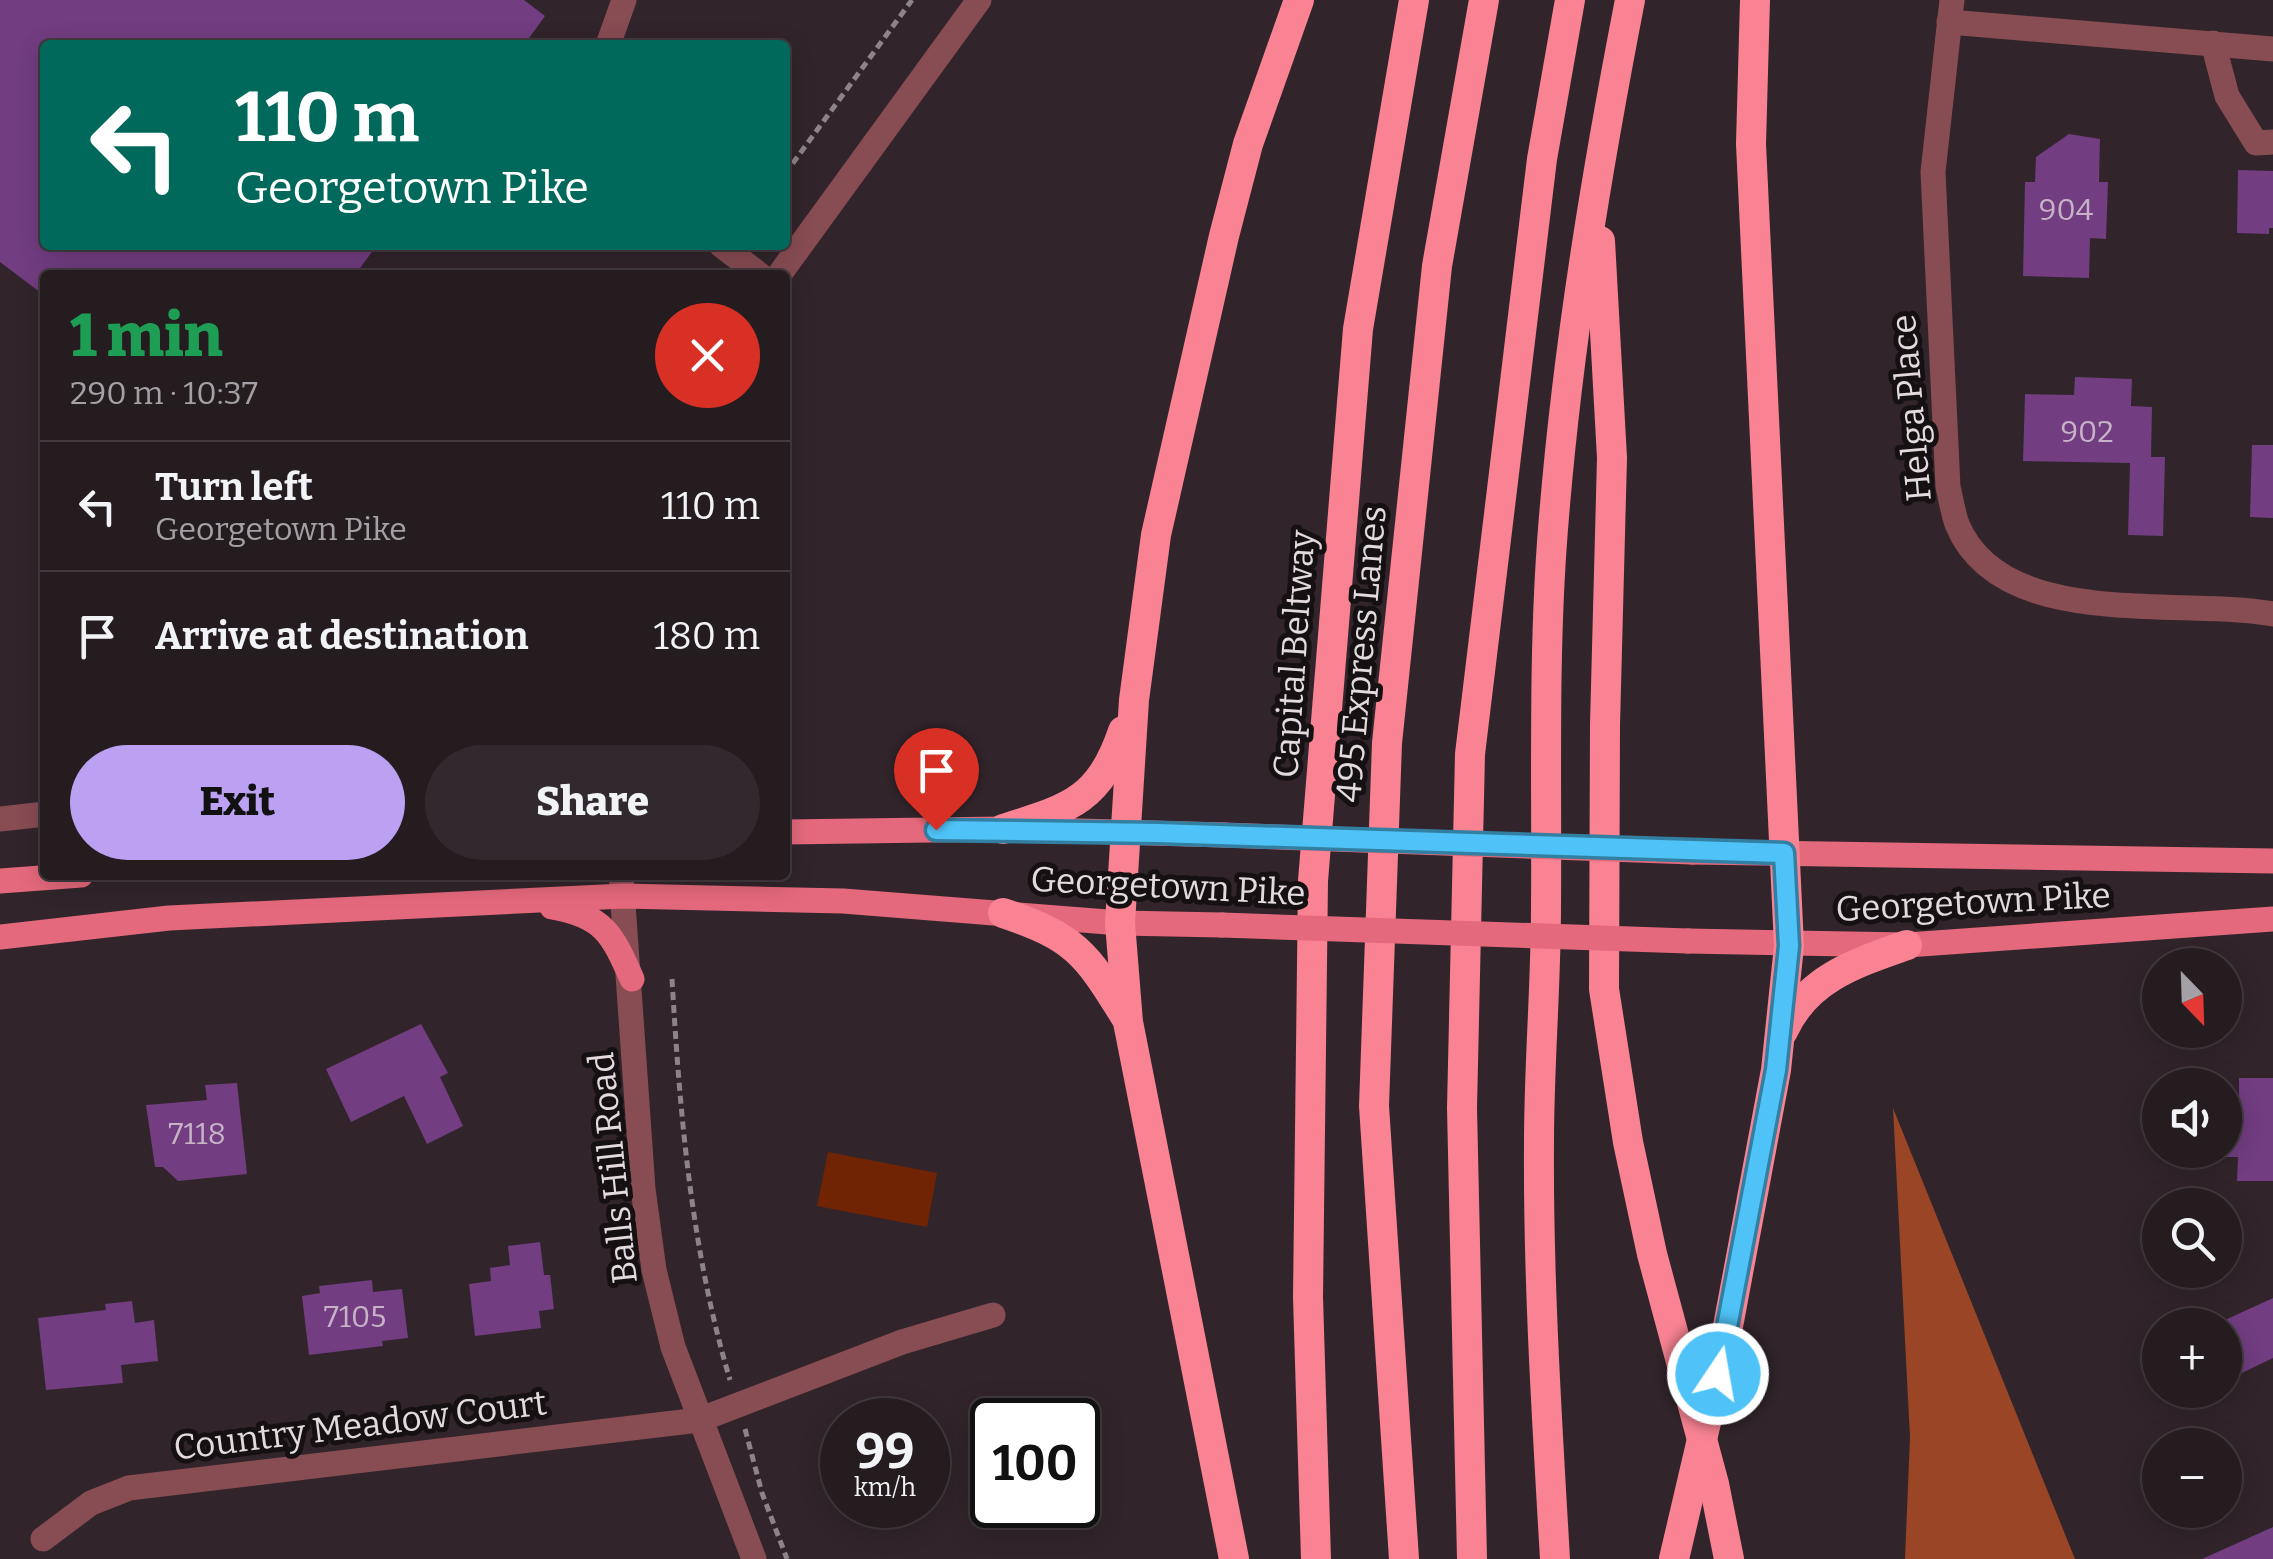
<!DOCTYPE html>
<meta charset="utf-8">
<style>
body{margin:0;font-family:Bitter,serif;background:#31292d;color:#f1f3f6;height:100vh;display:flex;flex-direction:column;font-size:38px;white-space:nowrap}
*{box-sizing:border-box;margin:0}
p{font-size:32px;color:#a3a1a5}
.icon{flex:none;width:55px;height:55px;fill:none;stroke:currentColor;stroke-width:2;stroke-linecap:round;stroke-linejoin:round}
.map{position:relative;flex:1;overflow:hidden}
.drawer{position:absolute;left:40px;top:270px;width:750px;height:610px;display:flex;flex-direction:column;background:#251c20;border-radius:10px;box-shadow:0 5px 25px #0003,0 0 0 2px #423a3e}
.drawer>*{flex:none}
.top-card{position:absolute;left:40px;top:40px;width:750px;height:210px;border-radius:10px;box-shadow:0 5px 25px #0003,0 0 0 2px #423a3e;background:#00695c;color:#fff;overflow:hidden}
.needle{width:65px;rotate:157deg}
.tools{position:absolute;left:2142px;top:948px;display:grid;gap:20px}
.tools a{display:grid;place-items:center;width:100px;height:100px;border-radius:50%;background:#251c20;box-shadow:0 5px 25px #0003,0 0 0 2px #423a3e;font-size:50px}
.speed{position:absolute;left:820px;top:1398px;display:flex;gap:20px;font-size:50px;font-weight:700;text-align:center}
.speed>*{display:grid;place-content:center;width:130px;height:130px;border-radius:50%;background:#251c20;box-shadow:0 5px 25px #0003,0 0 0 2px #423a3e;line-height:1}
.speed small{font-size:25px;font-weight:400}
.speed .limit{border:5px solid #111;border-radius:15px;background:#fff;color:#111}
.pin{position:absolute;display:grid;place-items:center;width:85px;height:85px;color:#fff;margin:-102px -42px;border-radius:50% 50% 50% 0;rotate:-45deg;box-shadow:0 0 10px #0007}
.pin .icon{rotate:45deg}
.me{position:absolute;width:110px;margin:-55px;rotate:12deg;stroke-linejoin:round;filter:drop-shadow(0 0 8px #0008)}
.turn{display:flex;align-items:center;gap:35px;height:210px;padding:0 30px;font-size:45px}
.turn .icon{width:130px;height:130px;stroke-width:2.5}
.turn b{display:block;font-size:70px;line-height:85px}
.round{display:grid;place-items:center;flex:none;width:105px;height:105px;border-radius:52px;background:#31292d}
.headline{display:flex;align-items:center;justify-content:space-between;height:170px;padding:0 30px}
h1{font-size:60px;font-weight:800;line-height:75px;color:#1e9e55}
.primary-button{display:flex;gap:20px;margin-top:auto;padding:20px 30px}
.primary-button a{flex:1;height:115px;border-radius:60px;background:#bca0f2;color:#111;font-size:40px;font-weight:800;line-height:115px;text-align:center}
.primary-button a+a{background:#31292d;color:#f1f3f6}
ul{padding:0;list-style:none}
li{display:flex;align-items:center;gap:30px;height:130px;padding:0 30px;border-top:2px solid #423a3e}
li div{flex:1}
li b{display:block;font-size:38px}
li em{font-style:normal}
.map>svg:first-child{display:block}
</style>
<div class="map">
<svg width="2273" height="1559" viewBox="0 0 2273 1559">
<rect width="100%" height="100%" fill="#31252b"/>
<polygon fill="#712403" points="828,1152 937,1173 927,1227 817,1206"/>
<polygon fill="#994526" points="1893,1108 2075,1559 1905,1559 1910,1437"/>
<g fill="#723d81">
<polygon points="0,0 524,0 545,16 524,45 45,45 45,245 377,245 355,275 45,275 45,296 0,262"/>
<polygon points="2069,134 2100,139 2099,182 2108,182 2106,239 2090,238 2089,278 2023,276 2025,182 2035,182 2036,157"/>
<polygon points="2238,170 2273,171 2273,228 2269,228 2269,234 2237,233"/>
<polygon points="2075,377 2132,379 2131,406 2152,407 2151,457 2165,457 2163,536 2128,535 2130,463 2023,461 2025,394 2074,395"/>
<polygon points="2252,445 2273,445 2273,518 2250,517"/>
<polygon points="421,1024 448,1073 440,1077 463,1126 427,1144 404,1096 351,1122 326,1069"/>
<polygon points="2239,1078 2273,1078 2273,1181 2237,1181 2238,1157 2225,1157 2225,1130 2239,1130"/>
<polygon points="237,1083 247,1174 178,1181 163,1167 155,1167 146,1105 207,1100 205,1085"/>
<polygon points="540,1242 544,1275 550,1275 554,1309 539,1311 541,1328 475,1336 469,1284 491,1281 490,1268 510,1265 508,1246"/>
<polygon points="372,1280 373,1292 402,1289 408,1338 382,1341 383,1346 309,1355 302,1296 320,1293 319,1286"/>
<polygon points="2273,1298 2273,1358 2225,1381 2225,1320"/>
<polygon points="132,1301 135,1323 154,1320 158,1361 121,1365 123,1383 46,1390 38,1318 106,1310 105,1304"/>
<polygon points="2273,1527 2273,1559 2202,1559"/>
</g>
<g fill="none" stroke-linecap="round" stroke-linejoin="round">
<g stroke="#8d8489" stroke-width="5" stroke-dasharray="8 5" stroke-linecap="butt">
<polyline points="785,174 912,0"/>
<path d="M672,979C680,1115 691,1249 730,1380"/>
<polyline points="745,1429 762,1493 787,1559"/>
</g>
<g stroke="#884c53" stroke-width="25">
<path d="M1952,0L1933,172L1948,487C1951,499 1953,513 1957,524C2001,632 2180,597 2273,614"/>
<polyline points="1949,22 2273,49"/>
<polyline points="2213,43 2227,96 2256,143 2273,142"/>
<polyline points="608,45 624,0"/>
<polyline points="721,245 760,275"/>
<polyline points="779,275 979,0"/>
<polyline points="0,819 45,814"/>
<polyline points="621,875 643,1189 654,1270 673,1347 754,1559"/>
<polyline points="43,1539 91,1503 129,1488 699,1420 902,1342 993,1315"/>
</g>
<g stroke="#e5697c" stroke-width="25">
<polyline points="785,832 1003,829 1224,835"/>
<polyline points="1692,852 2273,861"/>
<polyline points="0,881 81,875"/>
<path d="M552,907C604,916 612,934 632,979"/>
<polyline points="0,937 169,918 624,896 843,901 1120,923 1222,925"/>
<polyline points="1688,941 1907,945 2273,919"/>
</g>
<g stroke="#fa8393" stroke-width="30">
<polyline points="1600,241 1612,458 1605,725 1604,989 1628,1142 1652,1254 1714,1484 1729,1559"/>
<path d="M1003,829C1070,808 1099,801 1123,731"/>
<path d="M1003,913C1075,937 1086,953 1125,1016"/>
<path d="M1783,1031C1807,978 1856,963 1907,945"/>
<polyline points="1726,1337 1776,1070 1789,946 1751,144 1755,0"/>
<polyline points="1234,1559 1128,1022 1120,923 1134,700 1156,535 1224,236 1248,144 1299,0"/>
<polyline points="1316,1559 1308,1297 1313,881 1358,329 1414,0"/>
<polyline points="1404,1559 1374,1106 1387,743 1437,266 1484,0"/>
<polyline points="1472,1559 1462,1108 1470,754 1542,159 1570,0"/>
<path d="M1555,1559C1547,1420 1538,1281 1539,1142C1539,1064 1546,985 1546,907C1547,781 1543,655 1553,529C1567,351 1596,175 1630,0"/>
</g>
<g stroke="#e5697c" stroke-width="25">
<polyline points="1224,835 1692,852"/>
<polyline points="1222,925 1688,941"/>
</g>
<polyline stroke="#fa8393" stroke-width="30" points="1674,1559 1726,1337"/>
</g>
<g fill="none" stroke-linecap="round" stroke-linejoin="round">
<g stroke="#337fa1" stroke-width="25">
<polyline id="route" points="936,830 1158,833 1784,853 1789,946 1776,1070 1718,1374"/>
</g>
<use href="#route" stroke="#4fc3f7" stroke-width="18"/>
</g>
<g text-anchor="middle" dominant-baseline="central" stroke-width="10" stroke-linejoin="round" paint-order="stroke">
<g font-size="30" fill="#c6b3c7">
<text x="2066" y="210">904</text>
<text x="2087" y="432">902</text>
<text x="197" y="1134">7118</text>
<text x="355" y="1317">7105</text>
</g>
<g font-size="35" fill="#e2dade" stroke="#151012">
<text transform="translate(1911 408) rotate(-95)">Helga Place</text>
<text transform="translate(1294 654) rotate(-86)">Capital Beltway</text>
<text transform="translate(1361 654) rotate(-85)">495 Express Lanes</text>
<text transform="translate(1168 886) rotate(3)">Georgetown Pike</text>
<text transform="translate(1973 902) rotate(-3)">Georgetown Pike</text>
<text transform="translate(613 1168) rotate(-96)">Balls Hill Road</text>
<text transform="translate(360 1425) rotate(-7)">Country Meadow Court</text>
</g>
</g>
</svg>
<div class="tools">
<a><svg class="needle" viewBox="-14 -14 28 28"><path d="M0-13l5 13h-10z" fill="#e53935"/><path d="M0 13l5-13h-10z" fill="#a3a1a5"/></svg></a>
<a><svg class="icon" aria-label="sound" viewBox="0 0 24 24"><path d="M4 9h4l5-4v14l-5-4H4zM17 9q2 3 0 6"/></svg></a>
<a><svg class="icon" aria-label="search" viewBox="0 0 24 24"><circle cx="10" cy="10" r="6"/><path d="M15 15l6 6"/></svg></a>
<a>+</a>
<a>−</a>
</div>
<div class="speed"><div>99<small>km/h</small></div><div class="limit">100</div></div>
<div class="pin" style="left:936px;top:830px;background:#d93025"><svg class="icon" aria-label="arrive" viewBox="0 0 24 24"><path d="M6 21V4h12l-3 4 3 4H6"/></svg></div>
<svg class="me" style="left:1718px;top:1374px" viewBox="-20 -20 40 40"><circle r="17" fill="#4fc3f7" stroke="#fff" stroke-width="3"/><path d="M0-11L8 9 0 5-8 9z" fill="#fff"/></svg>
<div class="top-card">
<div class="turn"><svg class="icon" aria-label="left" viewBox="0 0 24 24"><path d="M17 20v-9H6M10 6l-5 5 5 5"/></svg><div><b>110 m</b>Georgetown Pike</div></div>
</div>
<section class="drawer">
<div class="headline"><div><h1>1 min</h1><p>290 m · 10:37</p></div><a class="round" style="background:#d93025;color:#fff"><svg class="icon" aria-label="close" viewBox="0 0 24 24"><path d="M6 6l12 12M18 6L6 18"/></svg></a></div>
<ul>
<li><svg class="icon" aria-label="left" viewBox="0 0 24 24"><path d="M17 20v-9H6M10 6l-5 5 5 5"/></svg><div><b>Turn left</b><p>Georgetown Pike</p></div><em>110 m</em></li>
<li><svg class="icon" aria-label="arrive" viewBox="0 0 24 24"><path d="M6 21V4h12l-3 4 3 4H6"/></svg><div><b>Arrive at destination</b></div><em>180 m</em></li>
</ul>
<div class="primary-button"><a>Exit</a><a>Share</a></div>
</section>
</div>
